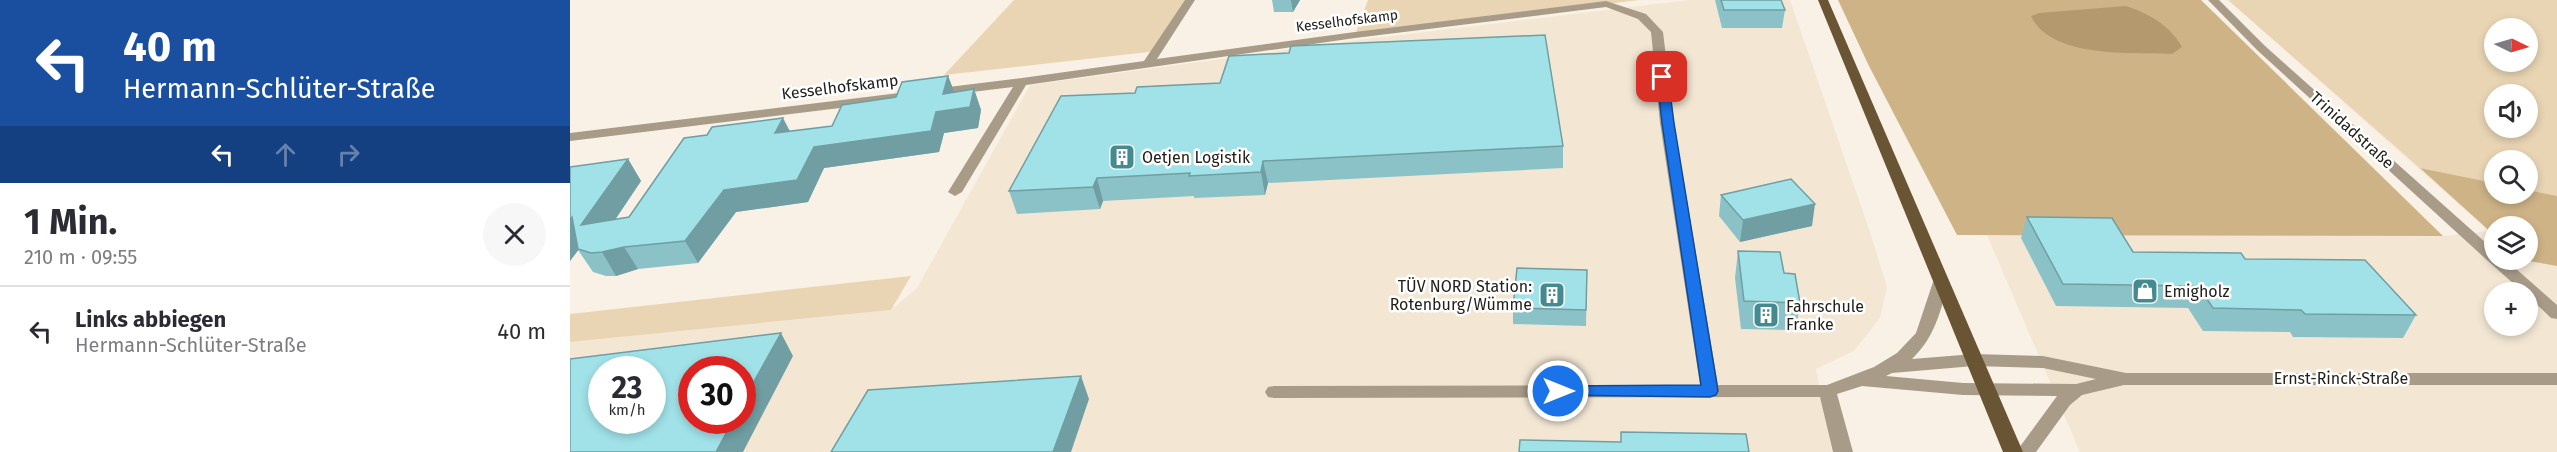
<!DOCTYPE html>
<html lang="de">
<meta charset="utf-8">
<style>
body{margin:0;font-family:"Fira Sans",sans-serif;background:#f7f7f7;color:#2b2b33;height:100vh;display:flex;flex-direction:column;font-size:22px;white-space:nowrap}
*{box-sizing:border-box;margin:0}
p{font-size:20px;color:#7c7c81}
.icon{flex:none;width:33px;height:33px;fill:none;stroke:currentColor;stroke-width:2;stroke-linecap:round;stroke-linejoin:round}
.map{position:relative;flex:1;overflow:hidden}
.sheet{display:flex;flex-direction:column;background:#fff;width:570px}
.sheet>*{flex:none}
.guide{background:#1a4fa0;color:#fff;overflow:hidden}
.needle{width:39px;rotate:95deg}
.fabs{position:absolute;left:1914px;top:18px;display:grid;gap:12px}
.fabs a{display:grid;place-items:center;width:54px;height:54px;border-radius:50%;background:#fff;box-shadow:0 3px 9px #0003;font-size:30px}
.speed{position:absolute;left:18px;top:356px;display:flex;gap:12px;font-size:30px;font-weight:700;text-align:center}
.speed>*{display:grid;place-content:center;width:78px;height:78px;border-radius:50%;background:#fff;box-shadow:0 3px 9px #0003;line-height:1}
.speed small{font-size:15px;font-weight:400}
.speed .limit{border:9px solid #d22;background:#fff;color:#111}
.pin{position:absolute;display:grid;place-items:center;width:51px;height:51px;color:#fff;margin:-26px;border-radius:12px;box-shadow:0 3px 9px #0006}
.me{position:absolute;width:66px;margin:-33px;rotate:90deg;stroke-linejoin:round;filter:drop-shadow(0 0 4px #0008)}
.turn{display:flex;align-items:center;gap:21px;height:126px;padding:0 24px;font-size:27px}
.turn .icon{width:78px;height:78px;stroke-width:2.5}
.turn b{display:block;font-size:42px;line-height:51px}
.lanes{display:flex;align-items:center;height:57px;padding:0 24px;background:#0003;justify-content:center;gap:30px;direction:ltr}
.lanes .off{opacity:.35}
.round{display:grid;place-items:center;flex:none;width:63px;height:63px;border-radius:32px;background:#f7f7f7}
.head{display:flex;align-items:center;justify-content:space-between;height:102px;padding:0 24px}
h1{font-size:36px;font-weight:700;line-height:45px}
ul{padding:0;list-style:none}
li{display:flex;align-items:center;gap:18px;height:90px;padding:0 24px;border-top:2px solid #e1e1e2}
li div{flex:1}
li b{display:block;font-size:22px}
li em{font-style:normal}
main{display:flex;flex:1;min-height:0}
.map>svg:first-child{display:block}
</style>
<main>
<section class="sheet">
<div class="guide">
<div class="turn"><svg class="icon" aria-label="left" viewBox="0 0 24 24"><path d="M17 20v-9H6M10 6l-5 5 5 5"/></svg><div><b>40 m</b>Hermann-Schlüter-Straße</div></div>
<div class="lanes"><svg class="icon" aria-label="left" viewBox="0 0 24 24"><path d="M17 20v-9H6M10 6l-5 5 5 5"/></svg><svg class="icon off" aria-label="ahead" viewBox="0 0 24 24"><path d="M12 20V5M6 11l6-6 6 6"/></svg><svg class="icon off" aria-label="right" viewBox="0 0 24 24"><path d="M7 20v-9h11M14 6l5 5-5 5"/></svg></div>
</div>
<div class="head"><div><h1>1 Min.</h1><p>210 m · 09:55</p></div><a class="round"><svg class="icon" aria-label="close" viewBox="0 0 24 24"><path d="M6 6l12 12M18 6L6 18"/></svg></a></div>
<ul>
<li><svg class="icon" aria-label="left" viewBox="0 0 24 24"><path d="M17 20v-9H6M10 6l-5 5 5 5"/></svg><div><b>Links abbiegen</b><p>Hermann-Schlüter-Straße</p></div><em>40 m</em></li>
</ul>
</section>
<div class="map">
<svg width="1987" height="452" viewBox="0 0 1987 452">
<rect width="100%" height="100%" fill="#f9f1e5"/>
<g fill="#f3e7d4" fill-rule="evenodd">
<path d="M1120,0H1220L1300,232L1317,287L1310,318L1284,351L1246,369L1262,452H0V342L321,310L347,288L460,85L789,40ZM32,369H82V420H32ZM122,369H172V420H122Z"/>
<path d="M1658,0H1987V452H1510L1417,235L1873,236L1919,231ZM1924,28H1958V62H1924ZM1924,94H1958V128H1924ZM1924,160H1958V194H1924ZM1924,226H1958V260H1924ZM1924,292H1958V326H1924Z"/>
</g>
<g fill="#e9d5b4" fill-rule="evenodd">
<polygon points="444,0 620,0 587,51 374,75"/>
<polygon points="798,0 1069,0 785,35"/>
<path d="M1658,0H1987V196L1958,190V160H1924V183L1850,168ZM1924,28H1958V62H1924ZM1924,94H1958V128H1924Z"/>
<polygon points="341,276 321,310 0,342 0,314"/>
</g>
<g fill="#ceb387">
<polygon points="1268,0 1631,0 1873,236 1387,235 1299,66"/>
<polygon points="1850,168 1924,183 1924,194 1958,194 1958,190 1987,196 1987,266 1953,260 1958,260 1958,226 1924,226 1924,235"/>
</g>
<path fill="#b3996d" d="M1556,6C1578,13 1601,26 1612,47L1602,54C1562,52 1481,59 1461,16L1469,13Z"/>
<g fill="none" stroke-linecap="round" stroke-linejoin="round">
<g fill="#a89c89" fill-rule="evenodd">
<path d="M615,0H625L587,59L785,32L1036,1L1076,14L1093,32L1104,123L1148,385H1257L1304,367L1327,353L1346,333L1363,282L1371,277L1379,282C1370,312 1365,337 1342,359L1404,354L1473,356L1556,373H1987V385H1554L1512,395L1500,405L1466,452H1446L1487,396L1393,395L1292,386L1267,394L1283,452H1263L1250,397L704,398L698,397L695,392L698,387L704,386L1130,385L1090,123L1081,32L1068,19L1036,7L785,38L456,85L392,192L385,196L378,192L443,87L0,141V133L452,78L574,61ZM1404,366L1473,368L1526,379L1506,384L1393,383L1316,376L1322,373Z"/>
<polygon points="1638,0 1649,0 1695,46 1924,250 1924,260 1936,260 1987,305 1987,319 1981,318 1958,296 1958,292 1953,292 1918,261 1687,50"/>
</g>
<polygon fill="#695533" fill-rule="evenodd" points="1248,0 1258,0 1453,452 1433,452"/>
</g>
<g fill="#8ac2c8">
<polygon points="702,0 730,0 723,12 704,12"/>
<polygon points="1145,0 1211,0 1215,10 1212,28 1152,28"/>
<polygon points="378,76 384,92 404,89 411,110 408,128 374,133 369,152 254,168 238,202 166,212 128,263 68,269 46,276 36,276 23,272 8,250 0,261 0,167 58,159 71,181 45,220 59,217 220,131 262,126 326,97"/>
<polygon points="650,83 993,146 993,168 698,183 695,195 624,198 624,196 533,201 530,209 447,214 439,191 565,93"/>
<polygon points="1151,195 1242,226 1170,242 1149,216"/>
<polygon points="1457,217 1563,252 1675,259 1846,315 1833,338 1723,337 1720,332 1633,331 1618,308 1486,306 1451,238"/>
<polygon points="1168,251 1214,273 1230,303 1226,330 1171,329 1165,278"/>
<polygon points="1017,270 1016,326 943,324 943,308"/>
</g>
<g fill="#709ea2">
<polygon points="721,0 730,0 723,12"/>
<polygon points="378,76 386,96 404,89 411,110 408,128 374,133 369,152 254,168 238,202 166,212 128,263 115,241 154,190 244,147 366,112 373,94"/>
<polygon points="213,118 224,139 205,133"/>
<polygon points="58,159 71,181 26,248 11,225"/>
<polygon points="693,161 698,183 695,195 691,172"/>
<polygon points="527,178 533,201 530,209 523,187"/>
<polygon points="1245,204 1242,226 1170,242 1173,220"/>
<polygon points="2,217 16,240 0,261 0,219"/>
<polygon points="54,247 68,269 46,276 32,252"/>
<polygon points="211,333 223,356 173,452 146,452 163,420 172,420 172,403"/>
<polygon points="511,376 519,399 501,452 483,452"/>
</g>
<g fill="#a0e2e8" stroke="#709ea2" stroke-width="1.5" fill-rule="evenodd">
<polygon points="1151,0 1211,0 1215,10 1154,10"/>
<polygon points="975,35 993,146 693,161 691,172 619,176 620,173 527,178 523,187 439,191 491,96 565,93 567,87 650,83 659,56 719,53 721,46"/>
<polygon points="378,76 373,94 404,89 400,107 366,112 361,131 244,147 227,180 154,190 115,241 54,247 32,252 21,253 8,249 2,217 0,219 0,167 58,159 11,225 59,217 114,138 137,135 142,127 213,118 205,133 262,126 272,105 326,97 332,82"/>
<polygon points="1221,179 1245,204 1173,220 1151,195"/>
<polygon points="1457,217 1542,218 1563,252 1671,253 1675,259 1795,260 1846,315 1735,314 1731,310 1643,308 1628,286 1493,284"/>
<polygon points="1168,251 1210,252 1214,273 1225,274 1230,303 1174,301"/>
<polygon points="947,268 1017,270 1016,310 943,308"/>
<path d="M211,333L172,403V369H122V420H163L146,452H0V359ZM32,369H82V420H32Z"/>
<polygon points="511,376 483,452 261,452 298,390"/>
<polygon points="1051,432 1176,434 1179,452 949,452 950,440 1051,442"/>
</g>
<polygon fill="#1a73e8" stroke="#114b97" stroke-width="1.5" points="1092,74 1098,77 1104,123 1148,391 1146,395 1140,397 982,395 979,391 982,387 988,386 1131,385 1092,123 1087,77"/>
<defs>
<g id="building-square" transform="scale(1.35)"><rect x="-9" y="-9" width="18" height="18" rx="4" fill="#438b91" stroke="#fff"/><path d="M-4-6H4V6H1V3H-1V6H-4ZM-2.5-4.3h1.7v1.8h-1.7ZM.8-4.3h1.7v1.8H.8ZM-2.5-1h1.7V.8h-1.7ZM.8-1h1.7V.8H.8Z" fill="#fff"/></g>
<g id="shop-square" transform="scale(1.35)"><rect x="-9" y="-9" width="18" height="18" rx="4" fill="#438b91" stroke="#fff"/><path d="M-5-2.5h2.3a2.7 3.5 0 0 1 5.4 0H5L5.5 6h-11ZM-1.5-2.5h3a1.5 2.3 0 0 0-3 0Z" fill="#fff"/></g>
</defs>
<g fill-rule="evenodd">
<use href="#building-square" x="552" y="157"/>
<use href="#shop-square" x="1575" y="291"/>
<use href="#building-square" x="982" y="295"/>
<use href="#building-square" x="1196" y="315"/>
</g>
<g text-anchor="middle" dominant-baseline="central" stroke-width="5" stroke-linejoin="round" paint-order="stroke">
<g font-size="14" fill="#23211c" stroke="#fff">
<text transform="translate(777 21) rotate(-7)">Kesselhofskamp</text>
</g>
<g font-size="16" fill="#23211c" stroke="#fff">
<text transform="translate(270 87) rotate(-7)">Kesselhofskamp</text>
<text transform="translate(1782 130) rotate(42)">Trinidadstraße</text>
<text x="1771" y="378">Ernst-Rinck-Straße</text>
</g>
<g font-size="16" fill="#23211c" stroke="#fff" text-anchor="start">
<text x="572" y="157">Oetjen Logistik</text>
<text x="962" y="286" text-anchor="end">TÜV NORD Station:<tspan x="962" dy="18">Rotenburg/Wümme</tspan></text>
<text x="1594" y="291">Emigholz</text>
<text x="1216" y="306">Fahrschule<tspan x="1216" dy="18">Franke</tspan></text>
</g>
</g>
</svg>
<div class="fabs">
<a><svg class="needle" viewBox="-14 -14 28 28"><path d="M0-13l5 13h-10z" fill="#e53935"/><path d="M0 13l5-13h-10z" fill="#7c7c81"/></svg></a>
<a><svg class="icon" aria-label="sound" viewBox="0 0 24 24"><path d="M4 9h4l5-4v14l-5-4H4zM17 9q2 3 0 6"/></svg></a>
<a><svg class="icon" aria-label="search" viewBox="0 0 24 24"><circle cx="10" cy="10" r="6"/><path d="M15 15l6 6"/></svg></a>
<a><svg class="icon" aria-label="layers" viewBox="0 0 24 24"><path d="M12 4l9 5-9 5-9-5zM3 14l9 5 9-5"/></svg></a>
<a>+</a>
</div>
<div class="speed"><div>23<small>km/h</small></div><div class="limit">30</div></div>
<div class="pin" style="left:1092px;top:77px;background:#d93025"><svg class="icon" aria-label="arrive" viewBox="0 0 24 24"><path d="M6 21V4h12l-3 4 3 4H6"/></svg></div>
<svg class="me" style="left:988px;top:391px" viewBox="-20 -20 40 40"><circle r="17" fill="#1a73e8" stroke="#fff" stroke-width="3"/><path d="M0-11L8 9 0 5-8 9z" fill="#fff"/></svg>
</div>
</main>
